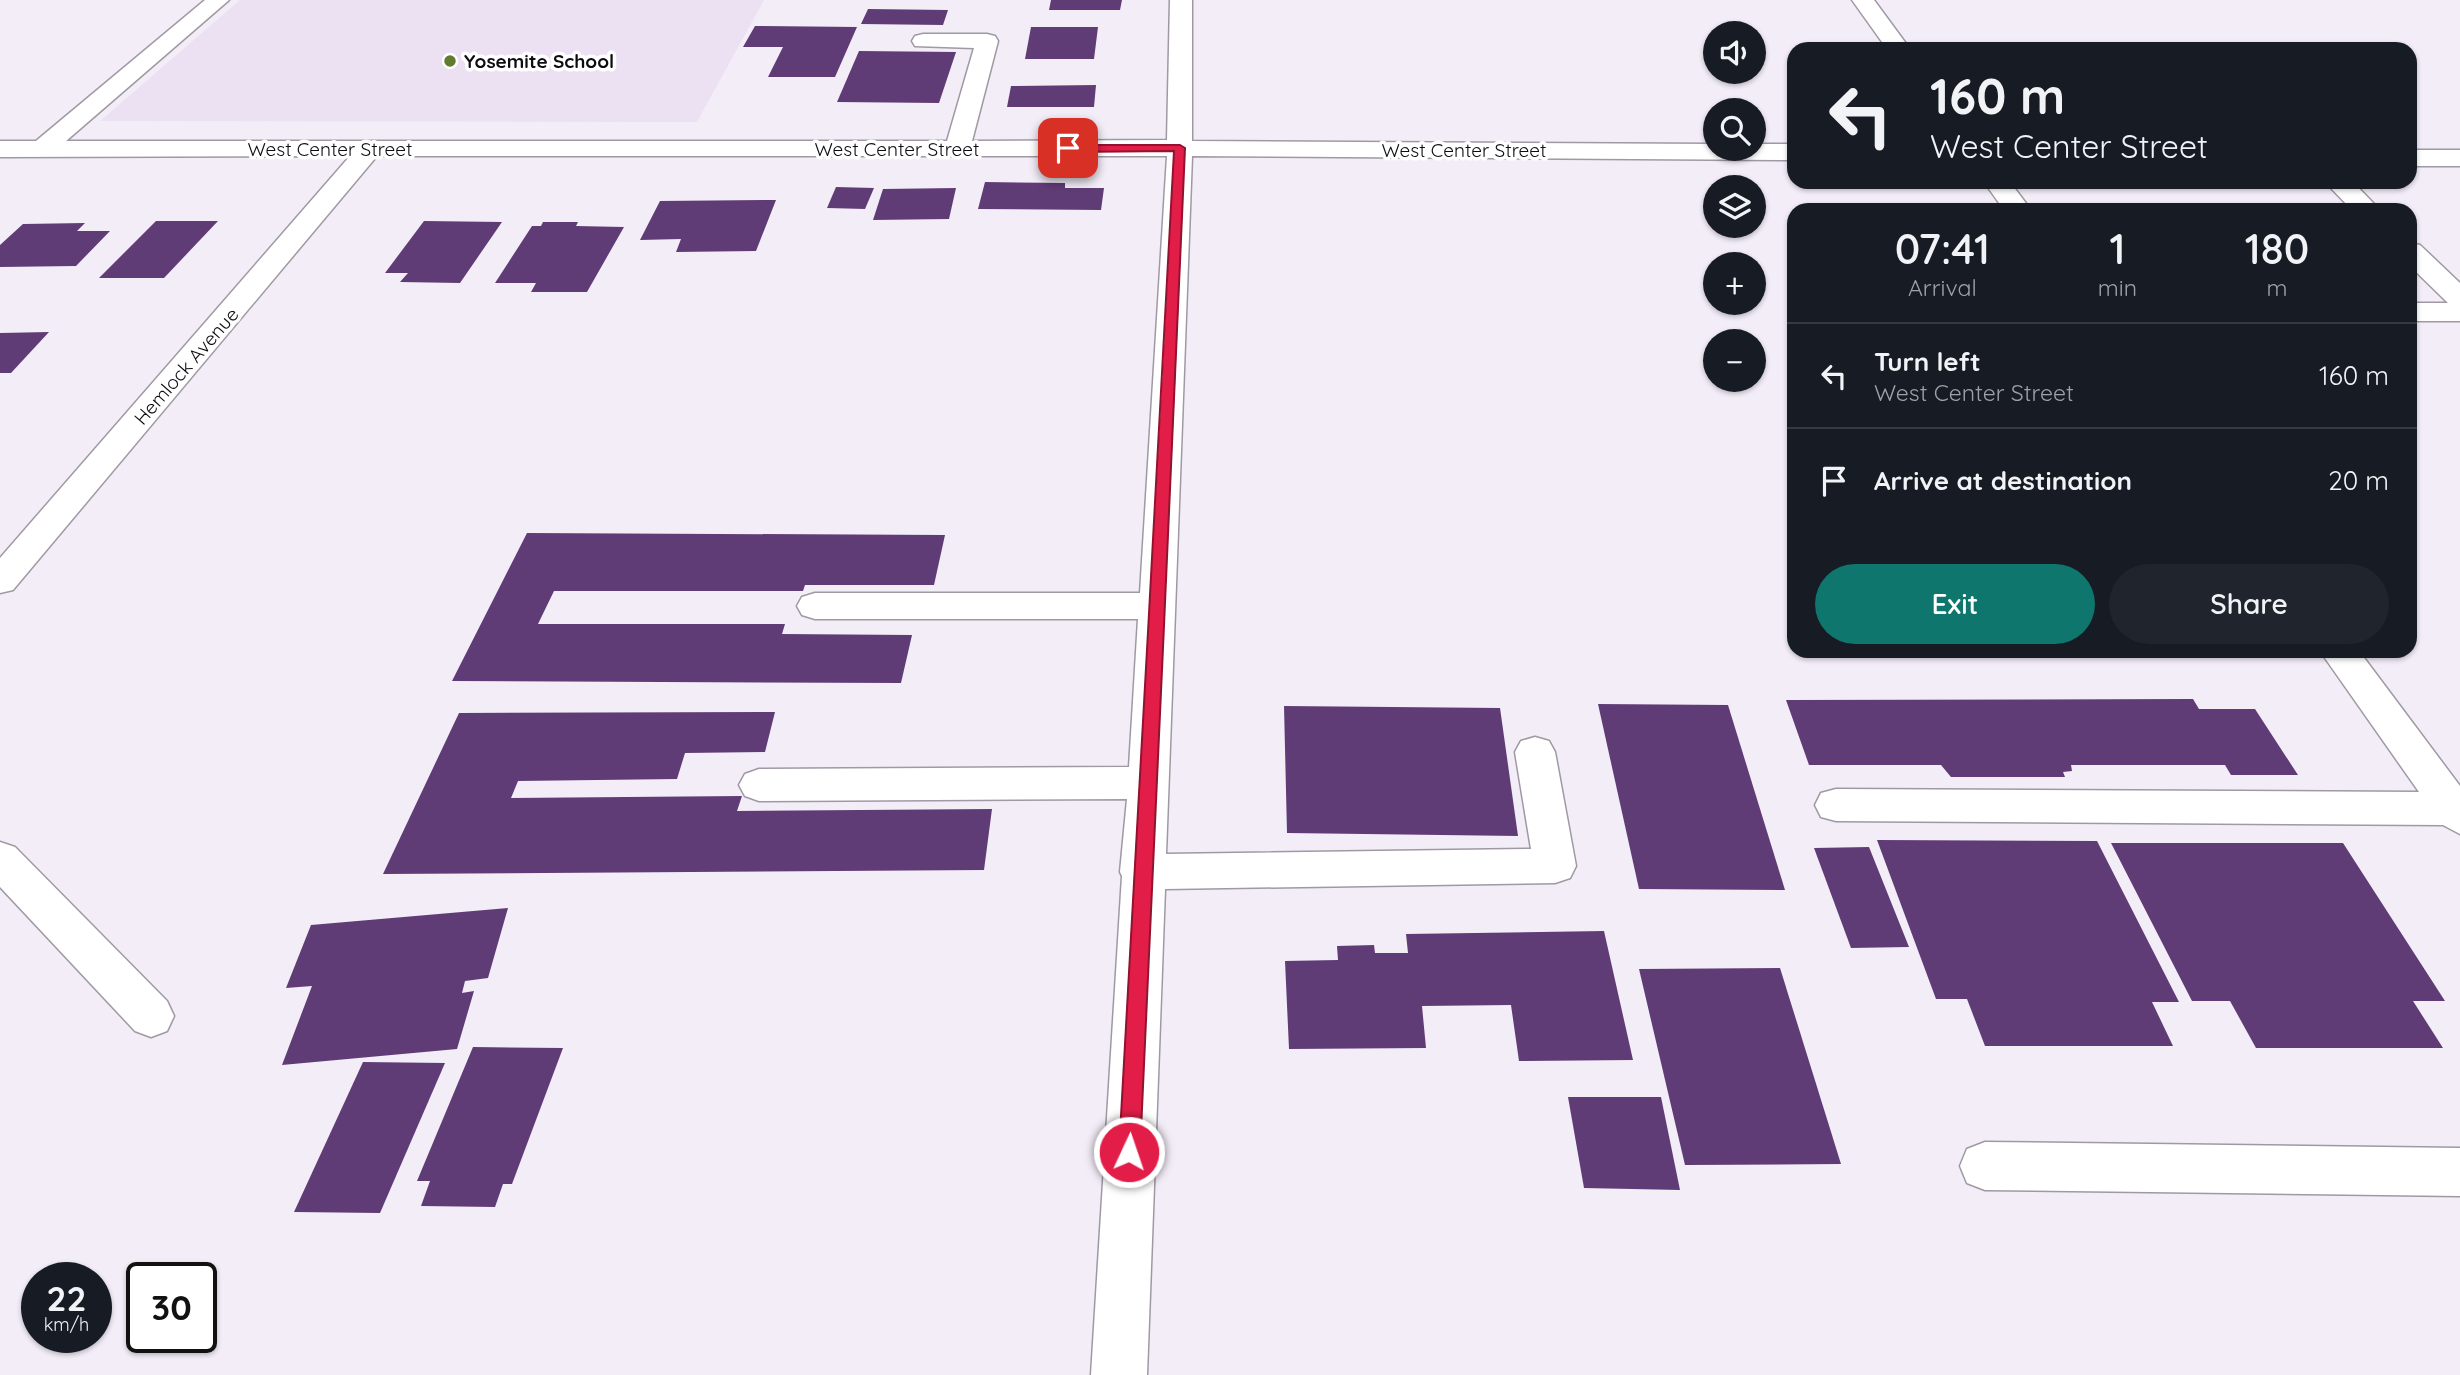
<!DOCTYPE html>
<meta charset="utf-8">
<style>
body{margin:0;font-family:Quicksand,sans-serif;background:#20242c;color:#f1f3f6;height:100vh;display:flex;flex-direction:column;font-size:26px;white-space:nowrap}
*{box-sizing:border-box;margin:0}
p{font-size:23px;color:#9ea1a6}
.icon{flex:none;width:38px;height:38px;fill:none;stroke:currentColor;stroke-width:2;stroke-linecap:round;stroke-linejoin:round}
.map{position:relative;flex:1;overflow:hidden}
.side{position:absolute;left:1787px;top:203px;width:630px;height:455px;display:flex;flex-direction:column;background:#171b24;border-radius:21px;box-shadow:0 2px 5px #0004}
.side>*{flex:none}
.banner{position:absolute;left:1787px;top:42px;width:630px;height:147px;border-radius:21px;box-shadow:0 2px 5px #0004;background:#171b24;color:#f1f3f6;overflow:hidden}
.tools{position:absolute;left:1703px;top:21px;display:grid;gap:14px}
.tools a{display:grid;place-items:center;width:63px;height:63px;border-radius:50%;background:#171b24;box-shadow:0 2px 5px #0004;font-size:35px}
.speed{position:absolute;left:21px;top:1262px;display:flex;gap:14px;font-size:35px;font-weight:700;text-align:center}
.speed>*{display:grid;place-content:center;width:91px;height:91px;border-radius:50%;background:#171b24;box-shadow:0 2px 5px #0004;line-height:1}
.speed small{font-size:18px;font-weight:400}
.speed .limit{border:4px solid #111;border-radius:10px;background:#fff;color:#111}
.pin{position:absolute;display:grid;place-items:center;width:60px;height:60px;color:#fff;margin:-30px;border-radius:14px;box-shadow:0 4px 10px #0006}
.me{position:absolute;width:77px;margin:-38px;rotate:3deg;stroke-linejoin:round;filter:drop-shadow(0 0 5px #0008)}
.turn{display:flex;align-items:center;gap:24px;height:147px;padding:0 28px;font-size:32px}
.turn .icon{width:91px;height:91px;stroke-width:2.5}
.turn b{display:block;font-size:49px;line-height:60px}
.eta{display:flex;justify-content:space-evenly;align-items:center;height:119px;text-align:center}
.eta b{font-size:42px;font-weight:600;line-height:49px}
.button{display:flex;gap:14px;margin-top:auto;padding:14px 28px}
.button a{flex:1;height:80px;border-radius:42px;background:#0f766e;color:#fff;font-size:28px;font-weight:600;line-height:80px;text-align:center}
.button a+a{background:#20242c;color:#f1f3f6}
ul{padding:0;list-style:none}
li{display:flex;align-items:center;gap:21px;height:105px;padding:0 28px;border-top:2px solid #363941}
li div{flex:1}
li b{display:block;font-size:26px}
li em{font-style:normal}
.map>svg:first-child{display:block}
</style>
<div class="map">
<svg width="2460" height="1375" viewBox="0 0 2460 1375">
<rect width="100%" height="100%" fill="#f3edf8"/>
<polygon fill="#ebe1f3" points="240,0 764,0 697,122 100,121"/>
<g fill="#603c76">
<polygon points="1051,0 1122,0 1120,10 1049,10"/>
<polygon points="868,9 948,10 943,25 861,24"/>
<polygon points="755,26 857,27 835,77 768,77 783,47 743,47"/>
<polygon points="1031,27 1098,27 1094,59 1025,59"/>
<polygon points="859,51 956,52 939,103 837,102"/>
<polygon points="1096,85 1094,107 1007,107 1011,86"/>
<polygon points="985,182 1065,183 1065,188 1104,188 1101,210 978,209"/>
<polygon points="836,187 874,188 865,209 827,208"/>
<polygon points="956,188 949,219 873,220 883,189"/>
<polygon points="776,200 756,251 676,252 681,239 640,240 660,201"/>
<polygon points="156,221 218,221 164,278 99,278"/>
<polygon points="424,221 502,222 460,283 400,282 408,273 385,273"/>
<polygon points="543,222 578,222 576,226 624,227 587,292 531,292 536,283 495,283 532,226 541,226"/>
<polygon points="85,223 77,231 110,231 76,266 0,267 0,245 23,224"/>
<polygon points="49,332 11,373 0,373 0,333"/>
<polygon points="527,533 945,535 934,585 805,585 803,591 554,591 538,624 785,624 782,634 912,635 901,683 452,681"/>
<polygon points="2193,699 2199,709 2255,709 2298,775 2231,775 2225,765 2071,765 2072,771 2063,772 2065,777 1951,777 1941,765 1809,765 1786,700"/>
<polygon points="1598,704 1728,705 1785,890 1639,889"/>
<polygon points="1284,706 1500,708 1518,836 1287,833"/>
<polygon points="775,712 765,752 685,753 677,779 518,781 511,798 742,796 737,811 992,809 984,870 383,874 459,713"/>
<polygon points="1877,840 2097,841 2179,1002 2152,1002 2173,1046 1985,1046 1967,999 1936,999"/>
<polygon points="2111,843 2343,843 2445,1001 2413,1001 2443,1048 2256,1048 2230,1001 2192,1001"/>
<polygon points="1869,847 1909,947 1851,948 1814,848"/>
<polygon points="508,908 488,978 465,981 462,993 474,991 457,1049 282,1065 312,986 286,988 311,925"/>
<polygon points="1604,931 1633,1060 1519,1061 1511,1005 1422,1006 1426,1048 1289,1049 1285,961 1338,960 1337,946 1374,945 1375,953 1408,953 1406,934"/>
<polygon points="1780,968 1841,1164 1685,1165 1639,969"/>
<polygon points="473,1047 563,1048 512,1184 503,1184 495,1207 421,1206 430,1181 417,1181"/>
<polygon points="363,1062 445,1063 380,1213 294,1212"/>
<polygon points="1568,1097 1661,1097 1680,1190 1584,1188"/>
</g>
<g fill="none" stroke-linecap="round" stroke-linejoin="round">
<g stroke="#a099a4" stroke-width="3">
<g id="minor">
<polygon points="205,0 229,0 66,141 947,141 974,48 915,46 912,41 915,36 923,34 987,34 995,36 998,41 972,141 1167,140 1170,0 1192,0 1192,141 1715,144 1715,149 1754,149 1754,144 1794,144 1794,160 1192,156 1166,854 1531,849 1515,752 1521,741 1535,737 1549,741 1555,752 1576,866 1570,878 1555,883 1165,889 1147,1375 1091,1375 1122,876 1120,872 1127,799 759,801 745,796 739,785 745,774 759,769 1129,767 1138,619 815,619 802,615 797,606 802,597 815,593 1140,593 1167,156 377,156 13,590 0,593 0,558 350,156 0,157 0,141 36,141"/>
<polygon points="1852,0 1874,0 1910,49 1887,49"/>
<rect x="2410" y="150" width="50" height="16"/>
<polygon points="1984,182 2010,182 2031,210 2004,210"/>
<polygon points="2325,182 2353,182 2380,210 2352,210"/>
<polygon points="2410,243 2420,245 2460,283 2460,321 2410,321 2410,303 2448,303 2410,266"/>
<polygon points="2320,651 2359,651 2460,786 2460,834 2443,825 1836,821 1821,817 1815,805 1821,793 1836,789 2419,792"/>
<polygon points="0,842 15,847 167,1001 174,1016 167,1031 151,1037 135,1031 0,887"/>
<polygon points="1985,1142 2460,1148 2460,1196 1985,1190 1967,1183 1960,1166 1967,1149"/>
</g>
</g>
<use href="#minor" fill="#fff" fill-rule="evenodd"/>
</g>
<path fill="#e11d48" stroke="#92132f" stroke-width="2" d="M1180,145L1185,148C1172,483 1154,817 1140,1152L1137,1158L1129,1161L1122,1158L1119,1152C1136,818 1158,485 1174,151L1068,152L1063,148L1068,145Z"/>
<circle fill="#607c30" stroke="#fff" stroke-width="2.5" cx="450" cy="61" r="7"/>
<g text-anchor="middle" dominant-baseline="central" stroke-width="7" stroke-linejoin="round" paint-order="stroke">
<g font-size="19" font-weight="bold" fill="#0e0c10" stroke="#fff" text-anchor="start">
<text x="464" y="61">Yosemite School</text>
</g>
<g font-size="19" fill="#0e0c10" stroke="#fff">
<text x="330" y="149">West Center Street</text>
<text x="897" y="149">West Center Street</text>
<text x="1464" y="150">West Center Street</text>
<text transform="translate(186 366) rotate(-49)">Hemlock Avenue</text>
</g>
</g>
</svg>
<div class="tools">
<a><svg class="icon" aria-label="sound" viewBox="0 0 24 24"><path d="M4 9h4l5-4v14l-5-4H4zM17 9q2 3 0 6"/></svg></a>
<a><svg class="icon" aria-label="search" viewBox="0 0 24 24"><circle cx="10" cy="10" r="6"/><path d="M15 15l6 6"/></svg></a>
<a><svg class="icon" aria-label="layers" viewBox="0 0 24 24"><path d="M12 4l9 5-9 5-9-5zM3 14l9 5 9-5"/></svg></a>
<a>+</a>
<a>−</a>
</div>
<div class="speed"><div>22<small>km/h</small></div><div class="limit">30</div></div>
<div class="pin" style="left:1068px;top:148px;background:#d93025"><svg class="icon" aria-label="arrive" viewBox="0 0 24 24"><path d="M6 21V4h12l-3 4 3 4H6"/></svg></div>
<svg class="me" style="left:1129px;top:1152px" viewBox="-20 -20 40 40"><circle r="17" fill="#e11d48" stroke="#fff" stroke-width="3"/><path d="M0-11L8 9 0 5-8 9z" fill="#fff"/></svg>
<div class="banner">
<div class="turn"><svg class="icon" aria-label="left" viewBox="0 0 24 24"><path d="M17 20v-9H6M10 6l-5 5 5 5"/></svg><div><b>160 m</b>West Center Street</div></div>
</div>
<section class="side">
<div class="eta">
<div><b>07:41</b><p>Arrival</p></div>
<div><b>1</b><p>min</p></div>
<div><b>180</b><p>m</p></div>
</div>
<ul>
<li><svg class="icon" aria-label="left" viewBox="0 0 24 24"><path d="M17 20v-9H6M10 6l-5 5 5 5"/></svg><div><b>Turn left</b><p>West Center Street</p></div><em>160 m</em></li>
<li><svg class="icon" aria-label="arrive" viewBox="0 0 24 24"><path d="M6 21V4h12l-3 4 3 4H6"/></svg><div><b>Arrive at destination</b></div><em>20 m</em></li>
</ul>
<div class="button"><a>Exit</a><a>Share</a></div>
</section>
</div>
